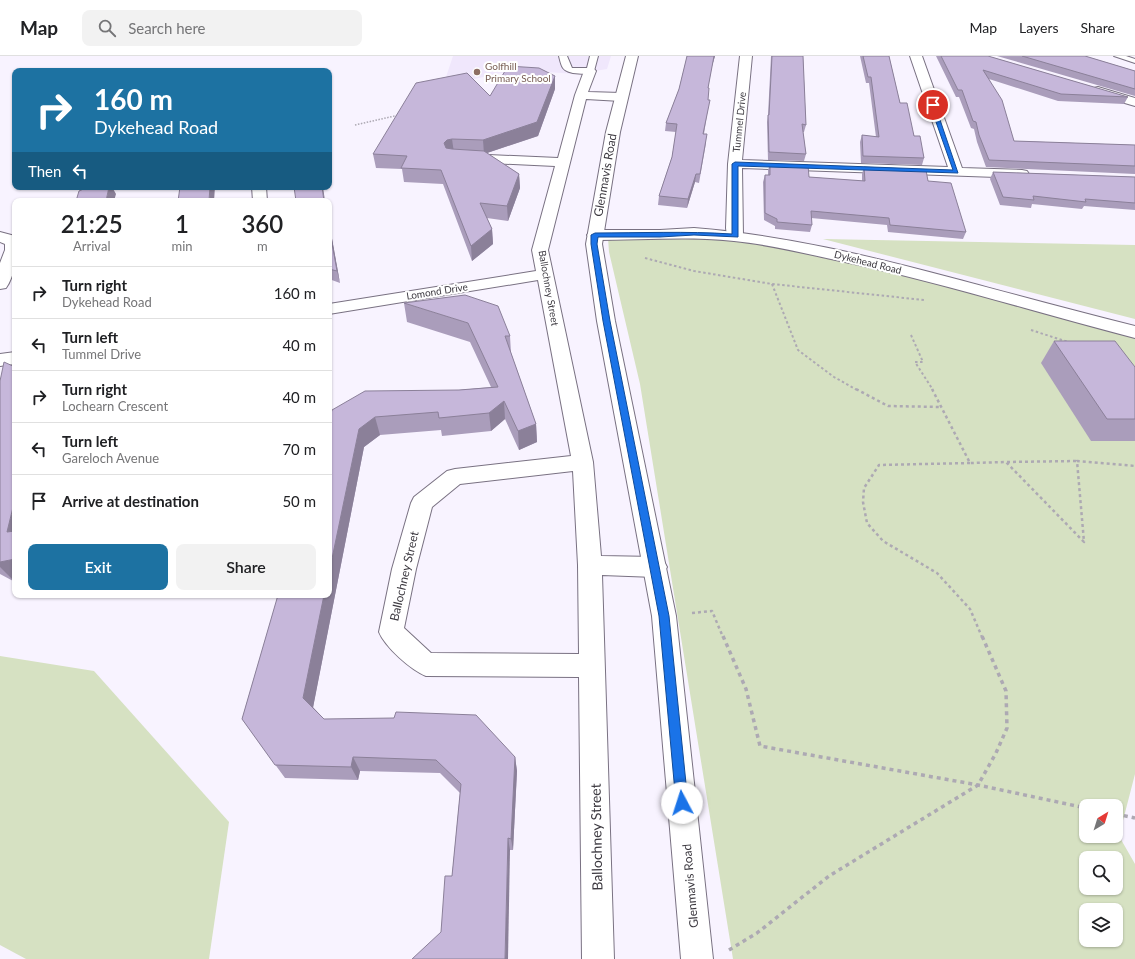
<!DOCTYPE html>
<style>
body{margin:0;font-family:Lato,sans-serif;background:#f2f2f2;color:#202124;height:100vh;display:flex;flex-direction:column;font-size:15px;white-space:nowrap}
*{box-sizing:border-box;margin:0}
p{font-size:13px;color:#757577}
.icon{flex:none;width:22px;height:22px;fill:none;stroke:currentColor;stroke-width:2;stroke-linecap:round;stroke-linejoin:round}
.map{position:relative;flex:1;overflow:hidden}
.side{position:absolute;left:12px;top:142px;width:320px;height:400px;display:flex;flex-direction:column;background:#fff;border-radius:8px;box-shadow:0 1px 3px #0004}
.side>*{flex:none}
.hud{position:absolute;left:12px;top:12px;width:320px;height:122px;border-radius:8px;box-shadow:0 1px 3px #0004;background:#1d72a2;color:#fff;overflow:hidden}
.needle{width:26px;rotate:38deg}
.buttons{position:absolute;left:1079px;top:743px;display:grid;gap:8px}
.buttons a{display:grid;place-items:center;width:44px;height:44px;border-radius:8px;background:#fff;box-shadow:0 1px 3px #0004;font-size:20px}
.pin{position:absolute;display:grid;place-items:center;width:34px;height:34px;color:#fff;margin:-17px;border:2px solid #fff;border-radius:50%;box-shadow:0 1px 4px #0007}
.me{position:absolute;width:44px;margin:-22px;rotate:355deg;stroke-linejoin:round;filter:drop-shadow(0 0 3px #0008)}
.turn{display:flex;align-items:center;gap:14px;height:84px;padding:0 16px;font-size:18px}
.turn .icon{width:52px;height:52px;stroke-width:2.5}
.turn b{display:block;font-size:28px;line-height:34px}
.then{display:flex;align-items:center;height:38px;padding:0 16px;background:#0003;gap:8px;font-size:15px}
.eta{display:flex;justify-content:space-evenly;align-items:center;height:68px;text-align:center}
.eta b{font-size:24px;font-weight:600;line-height:28px}
.primary-button{display:flex;gap:8px;margin-top:auto;padding:8px 16px}
.primary-button a{flex:1;height:46px;border-radius:8px;background:#1d72a2;color:#fff;font-size:16px;font-weight:600;line-height:46px;text-align:center}
.primary-button a+a{background:#f2f2f2;color:#202124}
ul{padding:0;list-style:none}
li{display:flex;align-items:center;gap:12px;height:52px;padding:0 16px;border-top:1px solid #e0e0e0}
li div{flex:1}
li b{display:block;font-size:15px}
li em{font-style:normal}
header{display:flex;align-items:center;gap:24px;box-sizing:border-box;height:56px;padding:0 20px;background:#fff;border-bottom:1px solid #e0e0e0}
header strong{font-size:19px}
nav{display:flex;gap:22px;margin-inline-start:auto;font-size:14px}
.search{width:280px;height:36px;background:#f2f2f2;display:flex;align-items:center;gap:10px;box-sizing:border-box;padding:0 14px;border-radius:8px;color:#757577;font-size:15px}
.map>svg:first-child{display:block}
</style>
<header>
<strong>Map</strong>
<div class="search"><svg class="icon" aria-label="search" viewBox="0 0 24 24"><circle cx="10" cy="10" r="6"/><path d="M15 15l6 6"/></svg>Search here</div>
<nav><a>Map</a><a>Layers</a><a>Share</a></nav>
</header>
<div class="map">
<svg width="1135" height="903" viewBox="0 0 1135 903">
<rect width="100%" height="100%" fill="#f8f3ff"/>
<polygon fill="#f0e7fc" points="453,0 611,0 607,13 577,18 515,14 443,30"/>
<g fill="#d6e1c2" fill-rule="evenodd">
<path d="M608,182H737L839,199L1135,276V718L1119,780L1135,808V903H733L640,328L609,196ZM1086,750H1116V780H1086ZM1086,802H1116V832H1086ZM1086,854H1116V884H1086Z"/>
<polygon points="823,183 1135,189 1135,263"/>
<polygon points="0,600 94,615 229,766 209,903 26,903 0,889"/>
</g>
<g fill="none" stroke-linecap="round" stroke-linejoin="round">
<g stroke="#797182" stroke-width="2">
<g id="service">
<path d="M559,0H567L572,12H587L590,0H598L594,15C589,19 568,19 563,12C561,9 560,4 559,0Z"/>
<polygon points="1114,0 1126,0 1135,3 1135,7"/>
</g>
</g>
<g stroke="#797182" stroke-width="2">
<g id="minor">
<polygon points="740,0 752,0 742,104 948,111 910,0 922,0 962,112 1022,114 1027,115 1029,118 1027,121 1022,122 742,112 743,180 740,183 735,185 730,183 727,180 726,172 728,108"/>
<path d="M590,12L594,13L596,15L588,36L621,37L625,38L627,41L625,44L621,45L586,43L548,194L593,406L601,500L655,501L663,504L667,511L663,518L655,521L602,519L614,903H582L579,621L426,620C411,614 385,591 379,576L392,513L411,447L414,441L447,415L455,413L571,400L538,224L329,258V248L536,215L532,194L555,110L467,106L462,105L460,102L462,99L467,98L558,102L575,39L584,15L586,13ZM573,415L578,509L579,598L431,597L404,572L416,513L432,451L460,428Z"/>
<polygon points="1098,31 1135,42 1135,50 1094,38 1092,35 1094,32"/>
<polygon points="252,131 266,131 267,145 253,145"/>
<path d="M0,176L15,180C15,198 17,216 6,232L0,233V207L5,194V188L0,186Z"/>
<polygon points="15,296 15,308 0,310 0,298"/>
</g>
</g>
<g stroke="#797182" stroke-width="2">
<path id="tertiary" d="M694,172C783,179 870,200 956,223C1016,239 1075,255 1135,270V282C1034,256 934,224 831,203C799,196 766,188 734,185C688,180 641,184 595,184L590,182L587,179L590,176L595,174H660Z"/>
</g>
<g stroke="#797182" stroke-width="2">
<polygon id="secondary" points="626,0 638,0 620,76 602,188 615,265 676,560 713,903 681,903 652,560 597,265 586,188 606,76"/>
</g>
<polyline stroke="#ada9b3" stroke-width="1.5" stroke-dasharray="1.5 1.5" stroke-linecap="butt" points="355,69 399,59"/>
<g stroke="#ada9b3" stroke-width="2" stroke-dasharray="2.5 2.5" stroke-linecap="butt">
<polyline points="645,202 694,215 772,228 924,244"/>
<polyline points="772,228 798,294 834,321 857,334"/>
<polyline points="1031,274 1068,286"/>
<polyline points="911,279 923,306 915,306 933,334"/>
</g>
<g stroke="#ada9b3" stroke-width="2.5" stroke-dasharray="3 3" stroke-linecap="butt">
<polyline points="856,333 888,350 941,351"/>
<polyline points="932,333 970,407 1006,406 1084,486 1077,405 1135,410"/>
<polyline points="1007,406 1077,405"/>
<polyline points="970,407 879,409 864,432 863,446 867,467 883,485 937,517 970,553 982,581"/>
<polyline points="692,557 712,555 723,581"/>
</g>
<g stroke="#ada9b3" stroke-width="3.5" stroke-dasharray="4 4" stroke-linecap="butt">
<polyline points="723,580 746,633 760,690 978,729 1086,752"/>
<polyline points="1116,758 1135,762"/>
<polyline points="729,894 757,877 829,820 978,729 996,697 1007,672 1006,635 982,580"/>
</g>
<use href="#service" fill="#fff" fill-rule="evenodd"/>
<use href="#minor" fill="#fff" fill-rule="evenodd"/>
<use href="#tertiary" fill="#fff" fill-rule="evenodd"/>
<use href="#secondary" fill="#fff" fill-rule="evenodd"/>
</g>
<g fill="#aa9dbb">
<polygon points="687,0 715,0 712,10 708,32 708,52 704,78 706,87 699,127 695,126 687,152 658,149 659,140 672,101 676,76 665,75 666,67 679,33"/>
<polygon points="771,0 803,0 806,69 804,76 803,76 806,98 804,105 768,104 767,66 768,59"/>
<polygon points="860,0 889,0 900,47 924,102 922,109 861,107 860,86 862,79 876,81 869,27 866,27"/>
<polygon points="936,0 988,0 1128,41 1124,48 1058,45 989,23 1014,85 1135,89 1135,118 986,111 977,86 974,73 971,72 959,41 956,41"/>
<polygon points="997,0 1085,0 1135,15 1135,40"/>
<polygon points="555,33 538,80 487,97 519,118 520,132 508,165 487,162 492,173 493,188 472,205 443,128 404,126 402,113 376,112 373,98"/>
<polygon points="770,108 809,121 862,125 862,118 864,111 928,125 966,176 963,183 888,176 887,169 811,162 812,169 810,176 775,173 775,170 764,164 763,126 765,119 768,119 768,114"/>
<polygon points="993,116 1135,121 1135,154 1084,150 1082,153 1032,148 1031,152 1000,149 990,123"/>
<polygon points="329,166 340,227 329,223"/>
<polygon points="404,247 510,280 511,297 536,368 537,386 519,394 505,363 491,375 442,380 441,374 380,379 364,391 313,651 324,663 515,701 517,715 513,794 510,794 441,876 452,820 460,737 440,717 360,715 358,724 285,722 242,663 329,365 459,334 491,331 470,286 407,266"/>
<polygon points="1054,285 1135,311 1135,385 1091,385 1041,307"/>
<polygon points="0,325 15,526 0,518"/>
</g>
<g fill="#8b8099">
<polygon points="714,0 715,0 712,10 713,2"/>
<polygon points="555,20 555,33 538,80 484,98 483,84"/>
<polygon points="452,83 454,97 449,98 444,87 447,84"/>
<polygon points="519,118 520,132 508,165 507,150"/>
<polygon points="696,118 695,126 687,152 688,143"/>
<polygon points="109,131 112,131 116,138 114,145 106,145"/>
<polygon points="210,131 215,131 214,145 209,145"/>
<polygon points="322,131 323,131 325,145 324,145"/>
<polygon points="329,166 340,227 337,215 329,171"/>
<polygon points="492,173 493,188 472,205 471,190"/>
<polygon points="504,345 505,363 491,375 489,357"/>
<polygon points="375,361 380,379 364,391 312,657 303,642 324,539 329,539 329,517 359,373"/>
<polygon points="536,368 537,386 519,394 518,375"/>
<polygon points="15,443 15,485 7,476"/>
<polygon points="15,503 15,526 0,511 0,506"/>
<polygon points="353,701 360,715 358,724 351,711"/>
<polygon points="515,701 517,715 513,794 511,783"/>
<polygon points="508,782 510,794 508,903 505,903"/>
</g>
<g fill="#c6b7da" stroke="#8b8099">
<polygon points="687,0 714,0 708,32 709,32 708,44 710,44 703,78 707,78 700,118 696,118 688,143 659,140 672,101 677,68 666,67 679,33"/>
<polygon points="772,0 803,0 806,69 802,68 806,98 769,96 768,59 769,59"/>
<polygon points="863,0 889,0 900,47 907,47 914,80 920,80 924,102 863,100 862,79 879,81 871,21 868,21"/>
<polygon points="941,0 988,0 1128,41 1061,38 983,14 1002,44 1014,85 1135,89 1135,110 989,104 979,79 976,66 973,65 962,34 958,34"/>
<polygon points="1022,0 1085,0 1135,15 1135,33"/>
<polygon points="508,10 539,12 555,20 537,66 483,84 452,83 447,84 444,87 446,92 452,93 484,95 519,118 507,150 480,147 492,173 471,190 441,114 401,112 407,100 373,98 416,27 467,17 490,40"/>
<polygon points="770,108 808,109 809,121 865,125 864,111 926,114 928,125 951,127 966,176 890,169 889,162 811,155 812,169 777,166 777,163 765,157 765,119 770,119"/>
<polygon points="993,116 1135,121 1135,147 1085,143 1086,146 1033,140 1034,144 1003,141"/>
<polygon points="88,131 109,131 106,145 76,145 79,135"/>
<polygon points="180,131 210,131 209,145 178,145"/>
<polygon points="294,131 322,131 324,145 296,145"/>
<polygon points="329,171 337,215 329,213"/>
<polygon points="465,239 498,250 510,280 505,280 536,368 518,375 504,345 489,357 439,362 438,356 375,361 359,373 329,517 329,365 332,354 365,335 459,334 498,331 468,267 404,247"/>
<polygon points="1054,285 1115,285 1135,311 1135,363 1107,363"/>
<polygon points="4,306 15,311 15,443 7,476 15,475 15,503 0,506 0,325"/>
<polygon points="278,539 324,539 303,642 324,663 394,662 396,656 476,659 515,701 511,783 508,782 505,903 412,903 441,876 445,820 452,820 461,728 436,704 353,701 351,711 275,709 242,663"/>
</g>
<path fill="#1a73e8" stroke="#114b97" d="M933,48L935,49L958,117L738,110V181L694,179L660,181H598L597,188L610,265L669,560L688,747L686,751L682,753L678,751L676,747L659,560L603,265L591,188V179L595,177C640,177 686,175 732,178V108L735,106L953,114L930,49Z"/>
<circle fill="#8d6e63" stroke="#fff" stroke-width="1.5" cx="477" cy="16" r="4"/>
<g text-anchor="middle" dominant-baseline="central" stroke-width="4" stroke-linejoin="round" paint-order="stroke">
<g font-size="10" fill="#785e54" stroke="#fff" text-anchor="start">
<text x="485" y="10">Golfhill<tspan x="485" dy="12">Primary School</tspan></text>
</g>
<g font-size="10" fill="#3d3a41" stroke="#fff">
<text transform="translate(739 66) rotate(-84)">Tummel Drive</text>
<text transform="translate(868 206) rotate(14)">Dykehead Road</text>
<text transform="translate(549 232) rotate(80)">Ballochney Street</text>
<text transform="translate(437 235) rotate(-9)">Lomond Drive</text>
</g>
<g font-size="12" fill="#3d3a41" stroke="#fff">
<text transform="translate(605 119) rotate(-80)">Glenmavis Road</text>
<text transform="translate(404 520) rotate(-77)">Ballochney Street</text>
<text transform="translate(690 830) rotate(-95)">Glenmavis Road</text>
</g>
<g font-size="14" fill="#3d3a41" stroke="#fff">
<text transform="translate(596 781) rotate(-91)">Ballochney Street</text>
</g>
</g>
</svg>
<div class="buttons">
<a><svg class="needle" viewBox="-14 -14 28 28"><path d="M0-13l5 13h-10z" fill="#e53935"/><path d="M0 13l5-13h-10z" fill="#757577"/></svg></a>
<a><svg class="icon" aria-label="search" viewBox="0 0 24 24"><circle cx="10" cy="10" r="6"/><path d="M15 15l6 6"/></svg></a>
<a><svg class="icon" aria-label="layers" viewBox="0 0 24 24"><path d="M12 4l9 5-9 5-9-5zM3 14l9 5 9-5"/></svg></a>
</div>
<div class="pin" style="left:933px;top:49px;background:#d93025"><svg class="icon" aria-label="arrive" viewBox="0 0 24 24"><path d="M6 21V4h12l-3 4 3 4H6"/></svg></div>
<svg class="me" style="left:682px;top:747px" viewBox="-20 -20 40 40"><circle r="19" fill="#fff"/><path d="M0-13L10 11 0 6-10 11z" fill="#1a73e8"/></svg>
<div class="hud">
<div class="turn"><svg class="icon" aria-label="right" viewBox="0 0 24 24"><path d="M7 20v-9h11M14 6l5 5-5 5"/></svg><div><b>160 m</b>Dykehead Road</div></div>
<div class="then">Then<svg class="icon" aria-label="left" viewBox="0 0 24 24"><path d="M17 20v-9H6M10 6l-5 5 5 5"/></svg></div>
</div>
<section class="side">
<div class="eta">
<div><b>21:25</b><p>Arrival</p></div>
<div><b>1</b><p>min</p></div>
<div><b>360</b><p>m</p></div>
</div>
<ul>
<li><svg class="icon" aria-label="right" viewBox="0 0 24 24"><path d="M7 20v-9h11M14 6l5 5-5 5"/></svg><div><b>Turn right</b><p>Dykehead Road</p></div><em>160 m</em></li>
<li><svg class="icon" aria-label="left" viewBox="0 0 24 24"><path d="M17 20v-9H6M10 6l-5 5 5 5"/></svg><div><b>Turn left</b><p>Tummel Drive</p></div><em>40 m</em></li>
<li><svg class="icon" aria-label="right" viewBox="0 0 24 24"><path d="M7 20v-9h11M14 6l5 5-5 5"/></svg><div><b>Turn right</b><p>Lochearn Crescent</p></div><em>40 m</em></li>
<li><svg class="icon" aria-label="left" viewBox="0 0 24 24"><path d="M17 20v-9H6M10 6l-5 5 5 5"/></svg><div><b>Turn left</b><p>Gareloch Avenue</p></div><em>70 m</em></li>
<li><svg class="icon" aria-label="arrive" viewBox="0 0 24 24"><path d="M6 21V4h12l-3 4 3 4H6"/></svg><div><b>Arrive at destination</b></div><em>50 m</em></li>
</ul>
<div class="primary-button"><a>Exit</a><a>Share</a></div>
</section>
</div>
